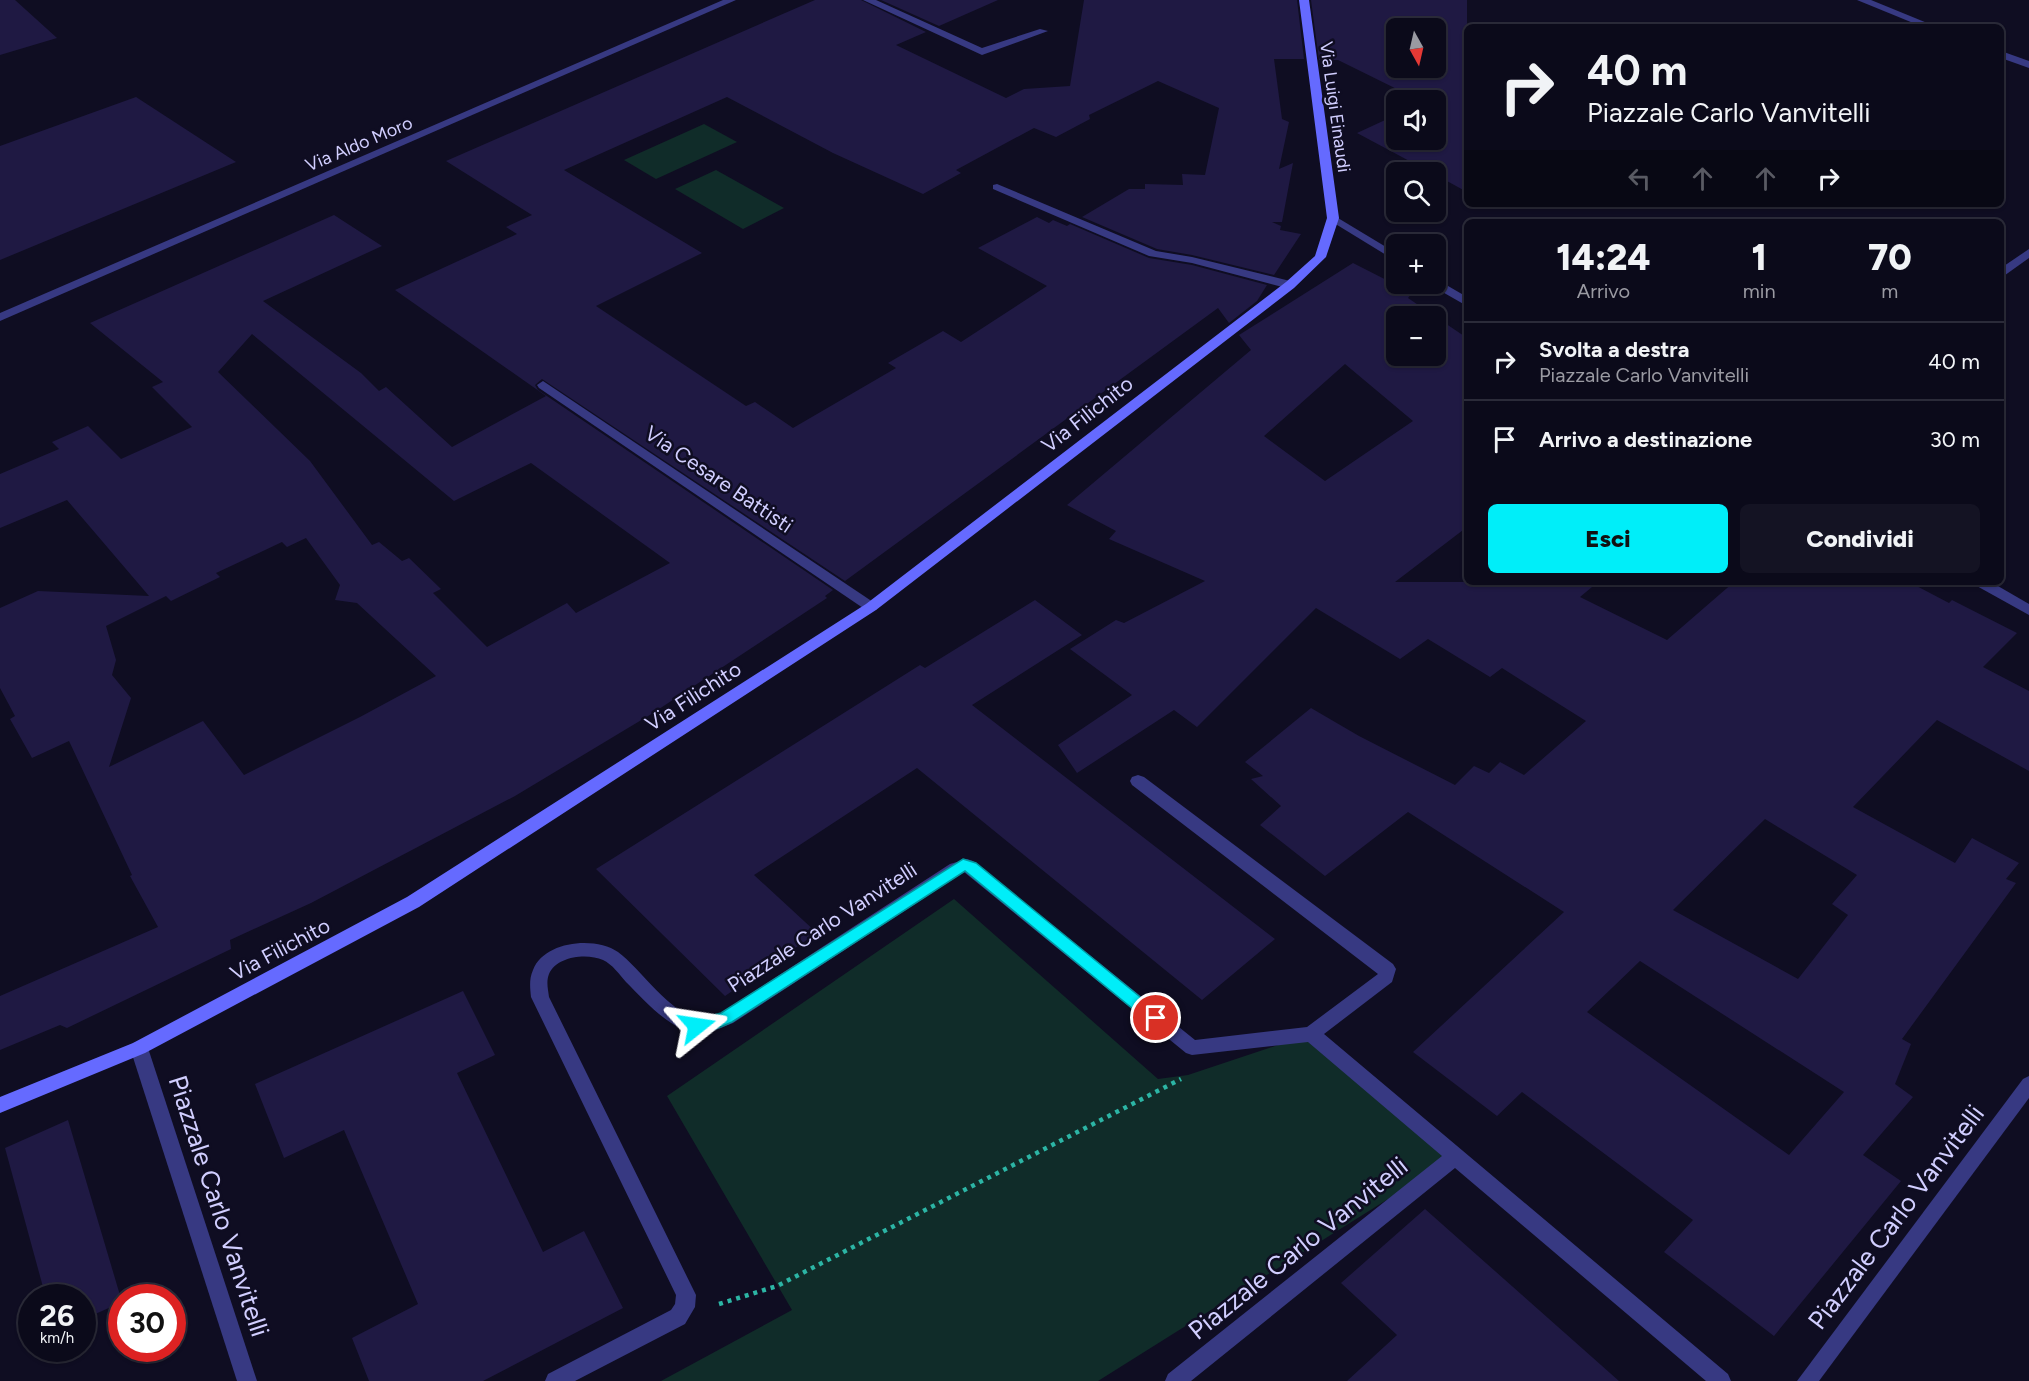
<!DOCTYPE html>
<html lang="it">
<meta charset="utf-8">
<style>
body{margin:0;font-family:Figtree,sans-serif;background:#141323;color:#f1f3f6;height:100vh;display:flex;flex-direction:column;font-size:22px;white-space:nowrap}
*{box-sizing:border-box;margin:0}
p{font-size:20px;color:#9a9aa2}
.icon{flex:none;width:33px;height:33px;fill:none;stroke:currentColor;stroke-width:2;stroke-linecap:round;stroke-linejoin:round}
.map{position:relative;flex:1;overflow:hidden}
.drawer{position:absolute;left:1464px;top:219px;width:540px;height:366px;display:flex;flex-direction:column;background:#0b0a1a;border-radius:9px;box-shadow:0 2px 4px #0004,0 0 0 2px #2b2b39}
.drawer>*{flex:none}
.hud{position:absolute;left:1464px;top:24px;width:540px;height:183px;border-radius:9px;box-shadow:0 2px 4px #0004,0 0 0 2px #2b2b39;background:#0b0a1a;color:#f1f3f6;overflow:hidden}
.needle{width:39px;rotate:172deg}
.buttons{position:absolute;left:1386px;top:18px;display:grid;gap:12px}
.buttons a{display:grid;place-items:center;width:60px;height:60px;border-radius:9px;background:#0b0a1a;box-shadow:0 2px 4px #0004,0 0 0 2px #2b2b39;font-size:30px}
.speed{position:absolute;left:18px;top:1284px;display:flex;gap:12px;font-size:30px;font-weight:700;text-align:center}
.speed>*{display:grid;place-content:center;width:78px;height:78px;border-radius:50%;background:#0b0a1a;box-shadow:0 2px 4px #0004,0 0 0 2px #2b2b39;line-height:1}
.speed small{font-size:15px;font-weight:400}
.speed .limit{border:9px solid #d22;background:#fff;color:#111}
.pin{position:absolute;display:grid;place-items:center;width:51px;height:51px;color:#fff;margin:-26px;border:3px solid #fff;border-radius:50%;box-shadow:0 2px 6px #0007}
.me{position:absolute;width:66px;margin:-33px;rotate:75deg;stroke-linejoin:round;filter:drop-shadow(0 0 4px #0008)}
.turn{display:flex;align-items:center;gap:21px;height:126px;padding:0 24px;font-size:27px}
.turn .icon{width:78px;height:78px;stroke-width:2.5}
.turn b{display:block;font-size:42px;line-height:51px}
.lanes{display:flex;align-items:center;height:57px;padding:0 24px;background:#0003;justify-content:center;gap:30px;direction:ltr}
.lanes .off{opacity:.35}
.eta{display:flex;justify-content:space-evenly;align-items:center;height:102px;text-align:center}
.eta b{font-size:36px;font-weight:800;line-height:42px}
.action{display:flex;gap:12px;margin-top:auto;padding:12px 24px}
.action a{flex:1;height:69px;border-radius:9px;background:#00eef9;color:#111;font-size:24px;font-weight:800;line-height:69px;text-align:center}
.action a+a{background:#141323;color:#f1f3f6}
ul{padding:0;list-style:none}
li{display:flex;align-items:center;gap:18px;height:78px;padding:0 24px;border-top:2px solid #2b2b39}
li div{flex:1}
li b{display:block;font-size:22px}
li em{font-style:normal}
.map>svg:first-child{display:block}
</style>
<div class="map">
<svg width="2029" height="1381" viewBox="0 0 2029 1381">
<rect width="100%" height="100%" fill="#0f0d22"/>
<g fill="#102c29">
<polygon points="704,124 737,142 656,179 624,160"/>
<polygon points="716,170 784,208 743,229 675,189"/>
<polygon points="954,899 1158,1079 1188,1075 1311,1034 1455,1157 1098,1381 661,1381 792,1310 667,1096"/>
</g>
<g fill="#1f1943" fill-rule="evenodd">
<polygon points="0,0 15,0 57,38 0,55"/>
<path d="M815,0H861L926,32L896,45L1006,98L1024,89L1070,86L1084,0H1297L1304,59H1274L1282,119L1289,122L1279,169L1293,163L1282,222H1272L1281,226L1280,230L1301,234L1274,275L1192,255L1157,249L1082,217L1129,189H1145V184L1183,185L1182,174L1205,175L1219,108L1158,81L1089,115L1090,119L1056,137L1034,128L956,170L961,173L923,194L833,153L727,97L564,170L702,253L596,306L746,406L755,402L793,428L896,368L888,363L943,331L961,342L1047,286L978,248L1037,217L1049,223L1053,220L1067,226L1070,224L1149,258L1192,265L1267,285L1257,301L1229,323L1218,308L845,581L542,379L535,385L538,390L833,590L825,596L827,598L653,713L515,796L311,903L230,940L231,949L67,1028L60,1025L0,1050V996L158,927L130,876L132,875L69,741L32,758L10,719L15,716L0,688V608L38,591L149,596L67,500L0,528V474L59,449L52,442L88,426L121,459L192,427L152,387L163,382L90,323L334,215L382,246L263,301L361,373L379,391L386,387L452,447L546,396L395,290L517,234L506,227L532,215L446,161ZM252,334L454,501L531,463L670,563L576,613L567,603L487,647L433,593L441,589L409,558L402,561L379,542L372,545L310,461L218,372ZM306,538L340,585L335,600L357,603L436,676L360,717L244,775L203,721L109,767L131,698L112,675L116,660L106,626L166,596L171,601L220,577L216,573L282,542L287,547Z"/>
<polygon points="881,0 998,0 939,26"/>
<path d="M1311,0H1467V192L1436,175V172H1430L1357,133L1396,115V140H1436V100H1419L1338,60H1319ZM1396,28H1436V68H1396Z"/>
<polygon points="136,97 236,162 0,260 0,146"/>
<path d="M1353,263L1412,293L1408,298L1467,338V527L1395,582H1598L1580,597L1667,640L1734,582H1909L1949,603L1952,600L2017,633L1983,667L2029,691V771L1937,720L1853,807L1955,863L1972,838L2019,863L2006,879L2016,883L1902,1039L1911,1044L1895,1084L1913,1097L1863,1155L1901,1181L1774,1336L1664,1252L1693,1220L1522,1092L1497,1116L1413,1052L1564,912L1408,812L1325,876L1260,825L1281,806L1251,779L1263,776L1245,762L1311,708L1359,736L1455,785L1474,766L1489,773L1500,762L1524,775L1586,721L1502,668L1490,677L1428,639L1400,659L1316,608L1197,727L1174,710L1077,773L1058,745L1132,695L1070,649L1116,620L1124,623L1205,581L1109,539L1116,531L1067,505L1251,350L1239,335ZM1396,316H1436V356H1396ZM1345,364L1413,421L1325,481L1264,436ZM1765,819L1857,875L1832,904L1848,915L1798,979L1673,910ZM1640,961L1844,1092L1789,1155L1587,1012Z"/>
<polygon points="1035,600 1082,635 972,705 1275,939 1202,1000 917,768 754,875 817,933 725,996 596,869 920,665 925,668"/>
<polygon points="463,991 495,1055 457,1073 543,1252 584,1231 623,1308 483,1381 369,1381 352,1338 418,1304 344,1130 284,1158 255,1084"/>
<polygon points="68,1120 122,1302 82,1320 82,1298 46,1298 5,1148"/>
<polygon points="1425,1209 1619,1381 1347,1381 1397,1335 1341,1283"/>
</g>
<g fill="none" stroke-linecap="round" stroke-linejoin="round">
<polyline stroke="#2cb5a5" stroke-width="4.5" stroke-dasharray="4 5" stroke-linecap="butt" points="719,1304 777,1286 1181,1079"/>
<g fill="#373982" fill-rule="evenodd">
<polygon points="723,0 736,0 0,321 0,313"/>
<polygon points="863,0 876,0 982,48 1040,29 1048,31 982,55"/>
<polygon points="1857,0 1871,0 1937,27 1923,27"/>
<polygon points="2001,51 2029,61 2029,68 2001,58"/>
<polygon points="997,184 1156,251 1192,257 1294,282 1296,285 1290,289 1192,263 1149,256 993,189 993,185"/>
<polygon points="1333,215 1396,253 1396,261 1329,220 1329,216"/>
<polygon points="2029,249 2029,258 2001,278 2001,268"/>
<polygon points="1436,279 1467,297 1467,306 1432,286 1430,284 1436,284"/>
<polygon points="543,381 876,604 878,607 876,610 866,610 539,388 537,385"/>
<polygon points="1973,582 1991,582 2029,604 2029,615 1975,585"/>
<path d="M1138,775L1144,777L1393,964L1396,969L1392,982L1324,1034L1728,1374L1731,1381H1706L1455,1168L1191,1381H1165L1168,1374L1442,1156L1308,1042L1192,1055L1186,1053L964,872L733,1023C723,1027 713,1032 702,1033C673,1034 645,1001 626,982C620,975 612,964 603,960C587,953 557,956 549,974C546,982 548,989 549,997L696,1295L695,1307L685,1324L575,1381H545L548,1374L671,1310L675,1304L676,1295L531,997C530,987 529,979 533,970C544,941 595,936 618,952C639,967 672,1016 699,1018C706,1019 714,1016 721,1013L950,864L967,859L973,861L1195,1040L1307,1027L1378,974L1132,785L1130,781L1132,777Z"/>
<polygon points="139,1041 145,1043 148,1048 257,1381 237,1381 130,1048 133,1043"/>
<polygon points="2029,1076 2029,1098 1819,1381 1797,1381 2023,1079"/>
</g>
<polygon fill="#656aff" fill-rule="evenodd" points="1299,0 1309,0 1339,218 1326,257 1294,288 876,610 419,907 145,1053 0,1113 0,1097 133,1043 407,897 866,604 1286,282 1315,256 1327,218"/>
</g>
<path fill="#00eef9" stroke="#009ba2" stroke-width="1.5" d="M963,859L976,863L1161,1014L1164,1018L1161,1023L1156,1025L1150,1023L965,871L732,1022C719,1028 705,1035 691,1030L689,1026L691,1021L721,1013Z"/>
<g text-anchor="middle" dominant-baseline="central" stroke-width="5" stroke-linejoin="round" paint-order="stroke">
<g font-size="18" fill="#d1ceff" stroke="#0f0d22">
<text transform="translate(1335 107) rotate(82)">Via Luigi Einaudi</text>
<text transform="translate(359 144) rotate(-23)">Via Aldo Moro</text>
</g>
<g font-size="21" fill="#d1ceff" stroke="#0f0d22">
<text transform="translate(1087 414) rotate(-38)">Via Filichito</text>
<text transform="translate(719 479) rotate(34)">Via Cesare Battisti</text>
<text transform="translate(693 696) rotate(-33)">Via Filichito</text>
<text transform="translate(822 927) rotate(-33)">Piazzale Carlo Vanvitelli</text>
<text transform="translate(280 949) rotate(-28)">Via Filichito</text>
</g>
<g font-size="26" fill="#d1ceff" stroke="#0f0d22">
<text transform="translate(219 1206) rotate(72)">Piazzale Carlo Vanvitelli</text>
<text transform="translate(1896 1217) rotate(-53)">Piazzale Carlo Vanvitelli</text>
<text transform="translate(1298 1248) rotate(-39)">Piazzale Carlo Vanvitelli</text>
</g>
</g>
</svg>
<div class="buttons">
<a><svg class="needle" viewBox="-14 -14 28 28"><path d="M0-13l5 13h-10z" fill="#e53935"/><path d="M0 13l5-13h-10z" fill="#9a9aa2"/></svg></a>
<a><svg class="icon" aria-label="sound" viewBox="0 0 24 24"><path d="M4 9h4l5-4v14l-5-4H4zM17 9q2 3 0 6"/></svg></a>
<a><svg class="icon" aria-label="search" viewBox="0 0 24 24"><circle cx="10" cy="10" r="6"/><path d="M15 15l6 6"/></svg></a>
<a>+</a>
<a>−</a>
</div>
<div class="speed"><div>26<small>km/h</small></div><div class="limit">30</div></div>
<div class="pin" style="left:1156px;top:1018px;background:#d93025"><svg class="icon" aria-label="arrive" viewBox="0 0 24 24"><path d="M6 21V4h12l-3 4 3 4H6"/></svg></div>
<svg class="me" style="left:697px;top:1026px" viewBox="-20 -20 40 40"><path d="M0-17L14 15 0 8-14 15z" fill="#00eef9" stroke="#fff" stroke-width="4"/></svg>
<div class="hud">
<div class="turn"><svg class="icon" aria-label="right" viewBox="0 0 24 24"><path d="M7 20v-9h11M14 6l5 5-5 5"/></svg><div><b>40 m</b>Piazzale Carlo Vanvitelli</div></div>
<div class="lanes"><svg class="icon off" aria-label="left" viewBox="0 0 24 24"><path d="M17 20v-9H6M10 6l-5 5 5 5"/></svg><svg class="icon off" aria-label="ahead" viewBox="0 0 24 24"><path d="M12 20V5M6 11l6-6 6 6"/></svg><svg class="icon off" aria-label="ahead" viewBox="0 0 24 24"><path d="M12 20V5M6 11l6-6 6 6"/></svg><svg class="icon" aria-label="right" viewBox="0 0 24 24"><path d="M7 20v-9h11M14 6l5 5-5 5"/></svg></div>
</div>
<section class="drawer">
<div class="eta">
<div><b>14:24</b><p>Arrivo</p></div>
<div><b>1</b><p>min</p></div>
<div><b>70</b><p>m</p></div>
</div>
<ul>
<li><svg class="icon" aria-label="right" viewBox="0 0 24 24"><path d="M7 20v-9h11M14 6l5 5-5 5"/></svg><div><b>Svolta a destra</b><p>Piazzale Carlo Vanvitelli</p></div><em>40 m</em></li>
<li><svg class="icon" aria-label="arrive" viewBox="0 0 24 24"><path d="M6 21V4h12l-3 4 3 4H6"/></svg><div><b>Arrivo a destinazione</b></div><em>30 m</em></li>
</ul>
<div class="action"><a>Esci</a><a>Condividi</a></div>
</section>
</div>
